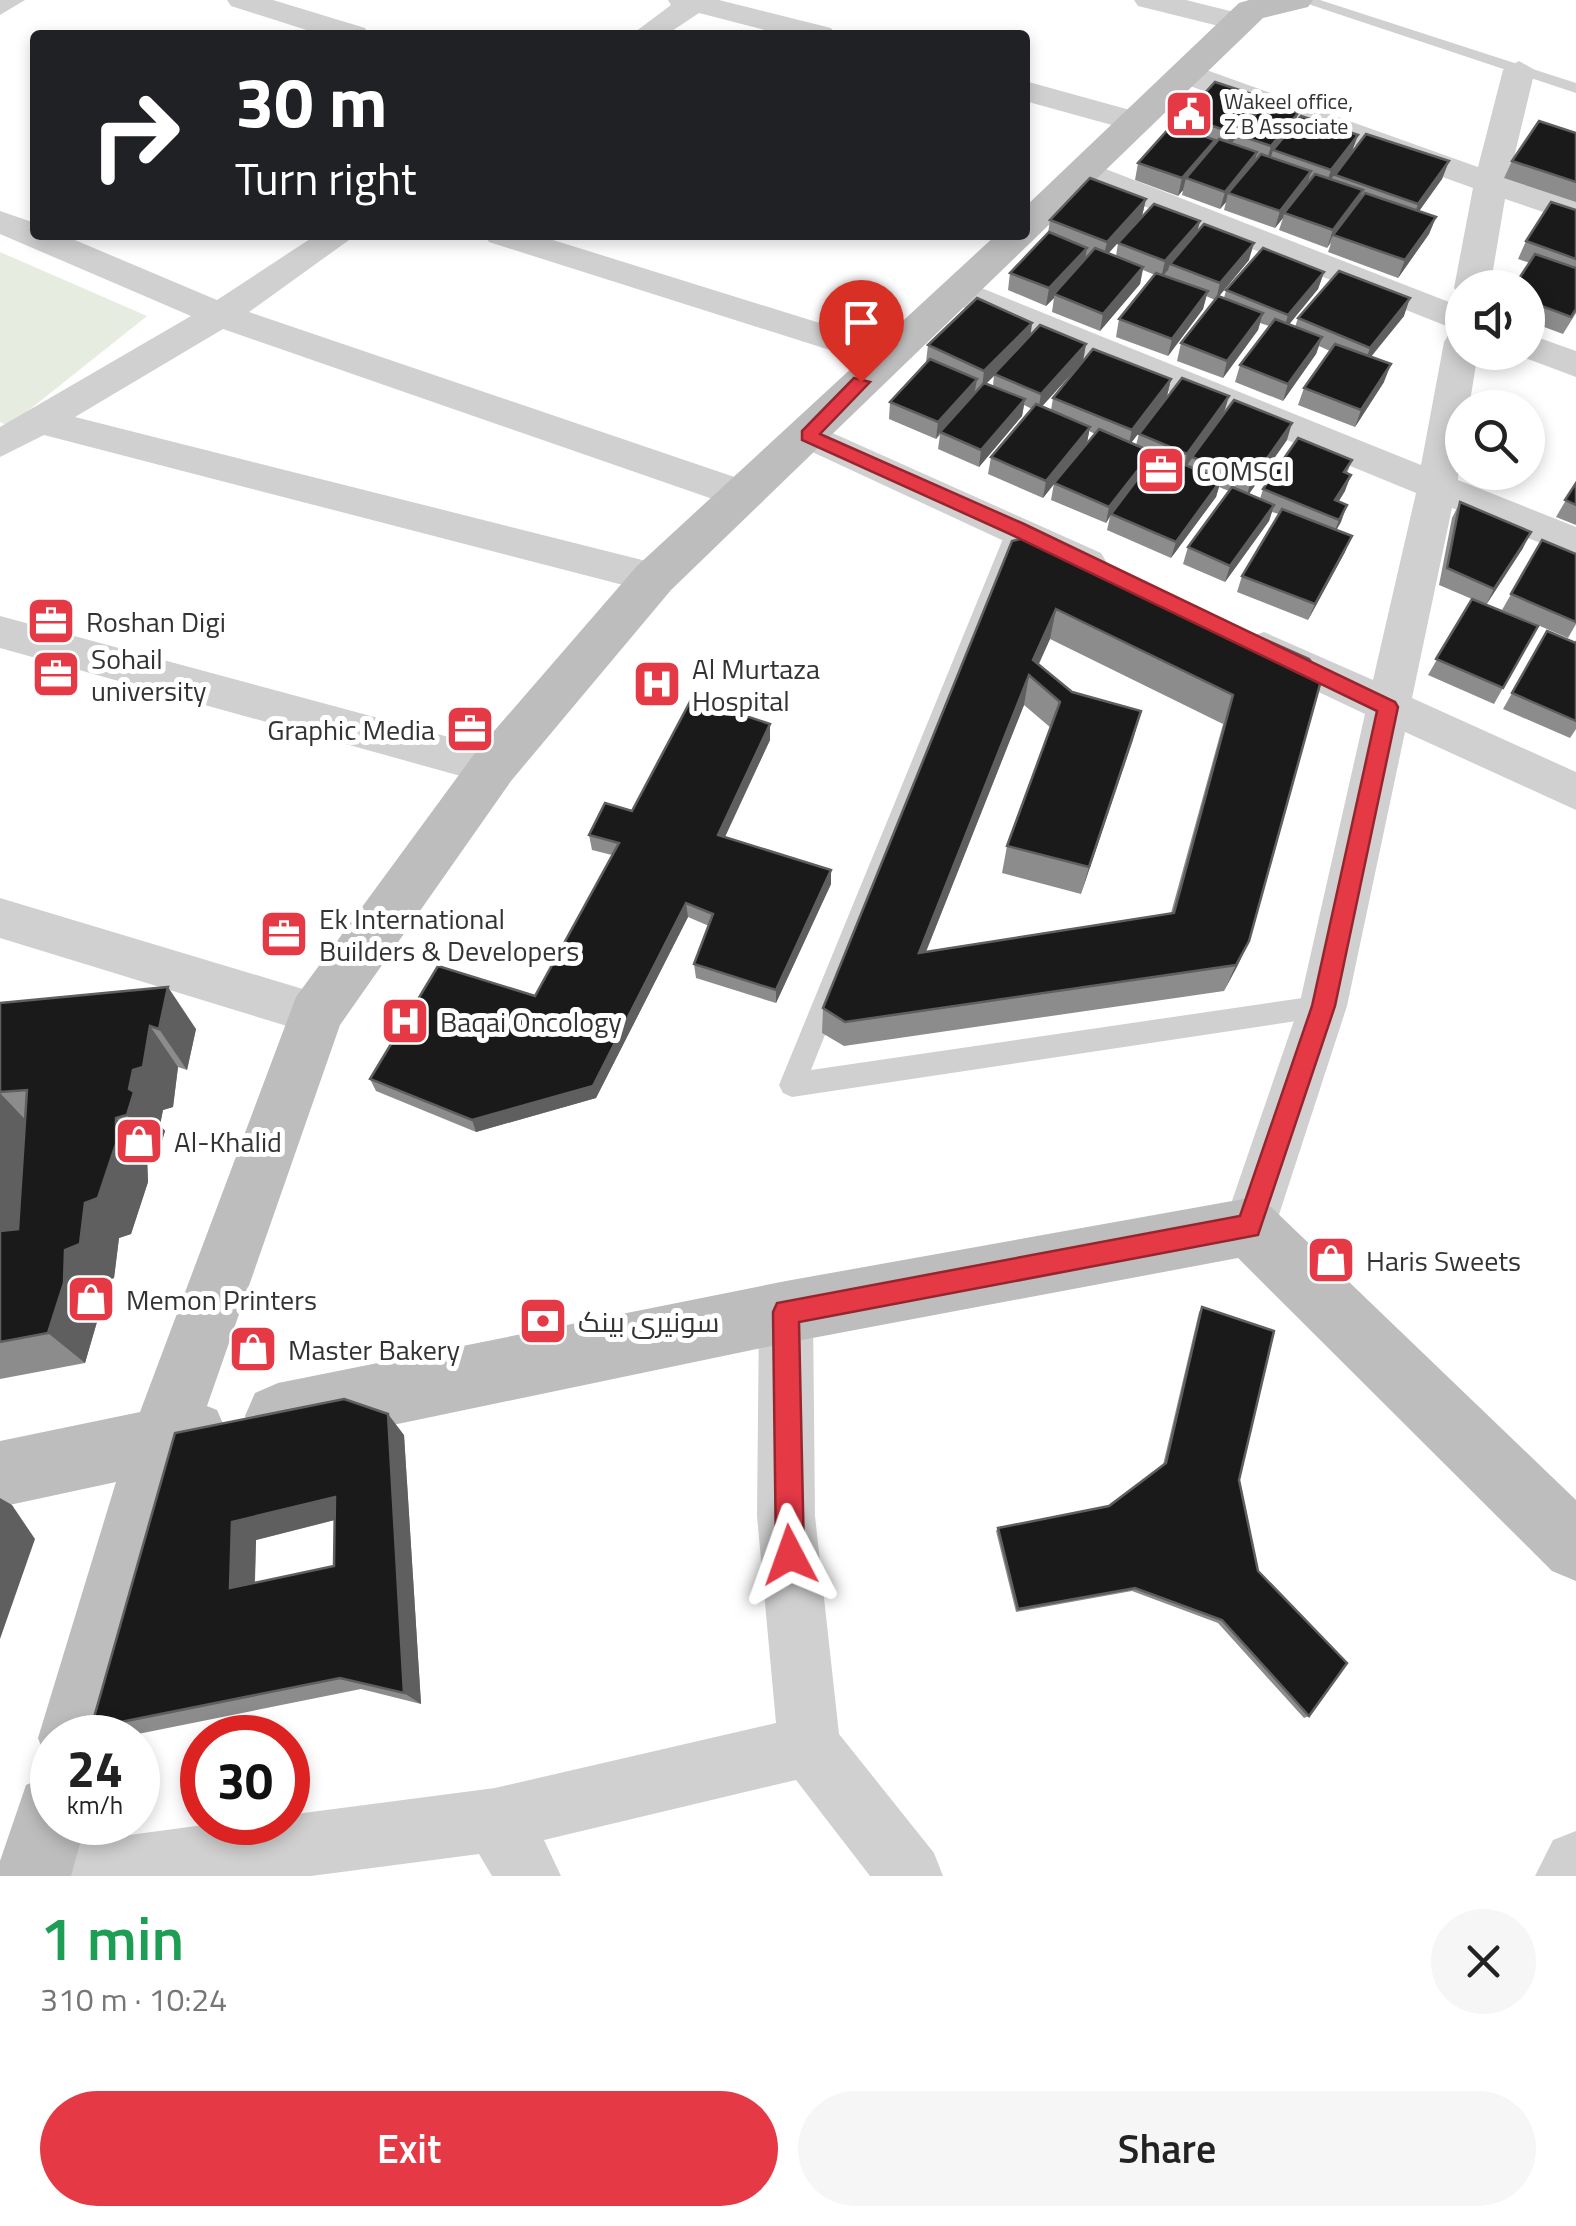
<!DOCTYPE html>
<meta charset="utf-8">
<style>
body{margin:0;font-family:"Titillium Web",Cairo,sans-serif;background:#f6f6f6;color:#222;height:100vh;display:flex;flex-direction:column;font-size:38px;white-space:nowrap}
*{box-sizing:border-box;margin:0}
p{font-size:32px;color:#767676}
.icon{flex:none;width:55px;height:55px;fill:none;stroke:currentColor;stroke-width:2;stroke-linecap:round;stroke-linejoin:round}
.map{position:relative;height:1876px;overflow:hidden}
.details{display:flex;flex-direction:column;background:#fff;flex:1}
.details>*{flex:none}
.guide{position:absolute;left:30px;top:30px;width:1000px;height:210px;border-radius:10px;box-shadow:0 5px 15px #0003;background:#202124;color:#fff;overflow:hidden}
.buttons{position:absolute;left:1445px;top:270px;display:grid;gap:20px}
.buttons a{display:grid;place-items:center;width:100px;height:100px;border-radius:50%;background:#fff;box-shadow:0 5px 15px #0003;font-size:50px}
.speed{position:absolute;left:30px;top:1715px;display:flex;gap:20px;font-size:50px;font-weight:700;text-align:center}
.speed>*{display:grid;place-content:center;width:130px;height:130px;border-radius:50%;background:#fff;box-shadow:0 5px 15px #0003;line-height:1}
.speed small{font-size:25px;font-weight:400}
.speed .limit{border:15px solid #d22;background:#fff;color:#111}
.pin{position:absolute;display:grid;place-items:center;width:85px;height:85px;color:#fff;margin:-102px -42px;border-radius:50% 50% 50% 0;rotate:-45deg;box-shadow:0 0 10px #0007}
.pin .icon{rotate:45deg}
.me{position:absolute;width:110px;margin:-55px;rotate:356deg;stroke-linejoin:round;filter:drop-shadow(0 0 8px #0008)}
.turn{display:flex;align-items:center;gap:35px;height:210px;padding:0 40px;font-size:45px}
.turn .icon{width:130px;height:130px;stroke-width:2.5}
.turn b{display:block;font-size:70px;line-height:85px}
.round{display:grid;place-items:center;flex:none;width:105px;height:105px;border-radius:52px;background:#f6f6f6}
.head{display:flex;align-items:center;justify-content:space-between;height:170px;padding:0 40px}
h1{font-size:60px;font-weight:600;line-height:75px;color:#1e9e55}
.button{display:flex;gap:20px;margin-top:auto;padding:20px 40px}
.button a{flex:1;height:115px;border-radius:60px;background:#e63946;color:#fff;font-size:40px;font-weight:600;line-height:115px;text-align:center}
.button a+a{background:#f6f6f6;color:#222}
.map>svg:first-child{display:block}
</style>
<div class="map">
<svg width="1576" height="1876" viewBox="0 0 1576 1876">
<rect width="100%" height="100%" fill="#fff"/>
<polygon fill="#e6ecdf" points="0,252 147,316 9,426 0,422"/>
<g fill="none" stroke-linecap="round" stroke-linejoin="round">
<g fill="#d0d0d0" fill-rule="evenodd">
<polygon points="1296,0 1320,0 1576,83 1576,93"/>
<polygon points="1017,522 1027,529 811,1070 1323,995 1332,998 1336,1006 1332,1014 1323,1017 792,1097 783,1093 779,1085 1007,529"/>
</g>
<g fill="#d0d0d0" fill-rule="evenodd">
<polygon points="0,0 25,0 0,15"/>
<polygon points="227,0 273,0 365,28 369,35 322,35 231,6"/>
<polygon points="668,0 719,0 831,28 835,35 784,35 699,13 666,35 631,35 671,5"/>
<polygon points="1134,0 1186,0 1250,16 1254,22 1239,31 1138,6"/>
<polygon points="1519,61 1535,70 1509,178 1576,201 1576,223 1505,199 1490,288 1462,288 1462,297 1454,288 1473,188 1176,81 1171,74 1187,65 1198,67 1478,167 1503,70"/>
<polygon points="1025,81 1148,115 1153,122 1137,132 1025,101"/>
<polygon points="1085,161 1462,307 1462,352 1478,352 1469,408 1462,408 1458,480 1576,527 1576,557 1452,508 1412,698 1576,772 1576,810 1405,732 1347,1006 1275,1227 1268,1245 1249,1252 1230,1245 1223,1227 1299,1006 1365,714 1249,659 1243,648 1249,637 1264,632 1373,680 1416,493 948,301 943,293 948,285 974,285 1421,465 1444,342 1449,334 1459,331 1073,178 1068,171 1073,164"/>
<polygon points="0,211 35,223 35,235 63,235 217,300 316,235 356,235 249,312 758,485 764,495 758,505 744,509 730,505 223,329 75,417 654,563 668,567 674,578 668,589 654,593 44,435 0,457 0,427 191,316 0,234"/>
<polygon points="484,235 537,235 900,348 905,356 900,364 887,368 874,364 489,242"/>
<polygon points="1528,334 1576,351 1576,377 1515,354 1528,352"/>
<polygon points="808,422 1101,553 1107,563 1101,573 1087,578 1073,573 795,444 789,435 795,426"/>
<polygon points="0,616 493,749 509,755 515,767 509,779 493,785 0,648"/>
<polygon points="0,898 316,993 333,999 340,1014 333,1029 316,1035 0,938"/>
<polygon points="786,1286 805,1293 813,1312 815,1516 839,1734 934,1853 943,1876 870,1876 796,1780 544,1840 561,1876 492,1876 479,1854 311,1876 30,1876 39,1853 62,1844 226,1822 288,1822 288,1815 495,1788 776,1723 757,1516 759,1312 767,1293"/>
<polygon points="1576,1831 1576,1876 1535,1876 1553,1840"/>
</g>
<g fill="#bdbdbd" fill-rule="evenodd">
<polygon points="1249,0 1313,0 1308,7 1263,18 671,590 511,781 340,1025 207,1406 217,1410 227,1433 217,1456 187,1467 110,1738 52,1738 52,1765 48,1764 38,1738 116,1482 0,1507 0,1441 140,1412 296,997 475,753 637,566 996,235 1025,235 1025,207 1239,3"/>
<polygon points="1249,1198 1271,1207 1576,1500 1576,1581 1552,1571 1238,1258 786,1343 278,1449 255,1439 245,1416 255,1393 278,1383 786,1281"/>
<polygon points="52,1774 52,1822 86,1822 71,1876 0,1876 0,1861 26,1785"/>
</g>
</g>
<g fill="#8c8c8c" fill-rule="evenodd">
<polygon points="1261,97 1256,114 1296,122 1352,152 1449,161 1442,179 1419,211 1436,217 1429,234 1398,278 1328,252 1331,243 1327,248 1279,230 1283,218 1275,228 1224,210 1226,202 1220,209 1182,195 1183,190 1178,196 1135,180 1138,163 1181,128 1184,116"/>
<polygon points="1576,133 1576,202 1504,178 1512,161"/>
<polygon points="1146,199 1142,216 1108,254 1116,256 1118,243 1197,232 1249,260 1219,296 1224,298 1226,290 1324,272 1318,289 1289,324 1295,327 1298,318 1404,316 1371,357 1384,382 1355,427 1298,405 1304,388 1330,351 1319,346 1316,354 1283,401 1235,382 1240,365 1269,326 1260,323 1258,330 1223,378 1177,361 1181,343 1215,300 1206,296 1203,309 1168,356 1116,337 1119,319 1155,275 1143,270 1140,284 1100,331 1052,312 1054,298 1046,306 1008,290 1010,273 1048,233 1050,220"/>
<polygon points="1576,210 1576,313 1563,334 1528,321 1530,263 1518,259 1526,241"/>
<path d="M1032,323L1030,336L1086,344L1083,361L1042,406L1051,410L1053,398L1171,379L1167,396L1131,443L1136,445L1139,434L1225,413L1287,440L1249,494L1260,499L1263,489L1352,460L1347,473L1345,491L1338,502L1347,505L1336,530L1345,552L1308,620L1237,592L1242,576L1279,514L1272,512L1269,521L1225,582L1183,564L1188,547L1229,491L1219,487L1216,497L1171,558L1107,530L1110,517L1106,523L1051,500L1054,483L1043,498L988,474L991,457L1032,409L1024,405L1022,416L979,467L938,449L940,435L936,439L889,419L890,402L926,362L928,345ZM994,375L993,386L986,383ZM1089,431L1095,434L1087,443Z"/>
<polygon points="1576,483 1576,525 1556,517"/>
<polygon points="1460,502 1523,548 1486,605 1538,626 1494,704 1428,675 1472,599 1439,585 1452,518"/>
<polygon points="1542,540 1576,554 1576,624 1568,638 1502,610"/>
<path d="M1012,541L1322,677L1249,941L1224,991L844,1046L822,1033L823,1008ZM1050,639L1223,724L1171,913L926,952L1024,705L1051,728L1007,846L1002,873L1081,894L1141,711L1072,692L1039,664Z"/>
<polygon points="1547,631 1575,642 1576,640 1576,729 1570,738 1503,709"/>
<polygon points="770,740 724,837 831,884 776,1003 696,978 694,964 709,926 688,917 596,1098 476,1132 376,1091 370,1079 535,996 612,855 592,850 589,835 632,811"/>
<polygon points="0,1003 196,1029 187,1070 178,1067 173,1107 163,1110 160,1125 165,1131 158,1154 147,1156 148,1182 131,1234 119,1238 114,1278 100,1283 99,1315 85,1363 0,1379"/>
<polygon points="1202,1307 1258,1571 1309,1716 1304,1718 1218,1623 1132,1591 1016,1612 996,1531 998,1528 1109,1506 1163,1465 1199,1312"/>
<path d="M175,1433L404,1435L421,1704L361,1689L123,1737L91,1728ZM335,1520L334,1566L255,1583L256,1540Z"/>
</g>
<g fill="#5f5f5f">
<polygon points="1261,97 1256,114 1226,150 1230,132"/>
<polygon points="1298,113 1293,130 1273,150 1271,157 1266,163 1271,146"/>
<polygon points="1358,135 1352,152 1325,187 1331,170"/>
<polygon points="1215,140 1211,157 1186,178 1183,190 1178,196 1182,178"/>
<polygon points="1257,152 1253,170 1228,193 1226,202 1220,209 1225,192"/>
<polygon points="1449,161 1442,179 1412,221 1418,204"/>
<polygon points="1311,171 1306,189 1284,213 1283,218 1275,228 1280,211"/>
<polygon points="1363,190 1357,207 1333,235 1327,248 1333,230"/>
<polygon points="1146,199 1142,216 1103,259 1107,242"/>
<polygon points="1436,217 1429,234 1398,278 1405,260"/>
<polygon points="1200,221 1196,238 1170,264 1168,270 1161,278 1165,261"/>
<polygon points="1254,243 1249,260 1216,300 1220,283"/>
<polygon points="1087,248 1084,265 1054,294 1054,298 1046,306 1049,288"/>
<polygon points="1143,267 1140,284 1100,331 1103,314"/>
<polygon points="1324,272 1318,289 1283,332 1288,315"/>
<polygon points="1208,291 1203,309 1168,356 1172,339"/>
<polygon points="1410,298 1404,316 1364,365 1370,348"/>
<polygon points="1263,313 1258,330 1223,378 1227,361"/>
<polygon points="1032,323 1030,340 982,388 984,371"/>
<polygon points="1322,337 1316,354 1283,401 1288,384"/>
<polygon points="1086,344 1083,361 1038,411 1041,394"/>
<polygon points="1391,364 1384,382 1355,427 1361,410"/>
<polygon points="977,379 974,396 940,432 936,439 938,422"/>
<polygon points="1171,379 1167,396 1128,447 1132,430"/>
<polygon points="1229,396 1224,413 1183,471 1187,454"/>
<polygon points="1025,399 1022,416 979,467 981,450"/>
<polygon points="1292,423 1287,440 1246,498 1251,481"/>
<polygon points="1090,427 1087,443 1043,498 1046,481"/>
<polygon points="1152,452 1148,468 1111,514 1106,523 1109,507"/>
<polygon points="1351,475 1345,491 1329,517 1335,500"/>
<polygon points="1221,480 1216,497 1171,558 1176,542"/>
<polygon points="1274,505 1269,521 1225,582 1230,566"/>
<polygon points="1347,505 1341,522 1333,536 1339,520"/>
<polygon points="1531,532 1523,548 1486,605 1494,589"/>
<polygon points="1352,536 1345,552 1308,620 1315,604"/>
<polygon points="1056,609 1050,639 1032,678 1033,660"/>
<polygon points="1029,675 1024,705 915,979 919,953"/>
<polygon points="1141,711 1133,740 1081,894 1089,867"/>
<polygon points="770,724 770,740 719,850 718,835"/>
<polygon points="831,870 831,884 776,1003 776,990"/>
<polygon points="686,903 688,917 596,1098 476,1132 472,1120"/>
<polygon points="1249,941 1237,967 1224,991 1236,965"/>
<polygon points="168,987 196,1029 187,1070 159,1029"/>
<polygon points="150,1026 178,1067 173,1107 163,1110 160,1125 165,1131 158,1154 127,1115 129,1089 133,1070"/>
<polygon points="0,1093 36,1131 28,1267 0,1242"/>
<polygon points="116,1118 147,1156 148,1182 131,1234 119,1238 114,1278 100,1283 99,1315 85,1363 48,1333 65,1250 85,1203"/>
<polygon points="388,1414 404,1435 421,1704 404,1693"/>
<polygon points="335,1497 354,1515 256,1540 254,1603 230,1588 232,1522"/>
<polygon points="0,1498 12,1505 35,1539 0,1639"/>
</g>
<g fill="#1a1a1a" stroke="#5f5f5f" stroke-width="2.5" fill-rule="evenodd">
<polygon points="1215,82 1261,97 1230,132 1184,116"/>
<polygon points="1266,102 1298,113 1271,146 1238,135"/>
<polygon points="1301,116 1358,135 1331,170 1273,150"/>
<polygon points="1539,121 1576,133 1576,182 1512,161"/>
<polygon points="1172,125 1215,140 1182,178 1138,163"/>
<polygon points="1366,134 1449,161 1418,204 1335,175"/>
<polygon points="1219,139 1257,152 1225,192 1186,178"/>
<polygon points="1261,154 1311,171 1280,211 1228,193"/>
<polygon points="1315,174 1363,190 1333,230 1284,213"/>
<polygon points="1090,178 1146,199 1107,242 1050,220"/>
<polygon points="1365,193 1436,217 1405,260 1333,235"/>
<polygon points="1551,202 1576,210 1576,259 1526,241"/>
<polygon points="1154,204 1200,221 1165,261 1118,243"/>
<polygon points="1204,224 1254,243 1220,283 1170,264"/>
<polygon points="1049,232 1087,248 1049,288 1010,273"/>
<polygon points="1095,248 1143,267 1103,314 1054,294"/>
<polygon points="1263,248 1324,272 1288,315 1226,290"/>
<polygon points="1535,254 1576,268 1576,309 1571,317 1528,301 1528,288 1513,288"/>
<polygon points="1339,271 1410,298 1370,348 1298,318"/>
<polygon points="1156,273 1208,291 1172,339 1119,319"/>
<polygon points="1218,296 1263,313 1227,361 1181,343"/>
<polygon points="977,298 1032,323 984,371 928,345"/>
<polygon points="1275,319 1322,337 1288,384 1240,365"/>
<polygon points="1040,325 1086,344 1041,394 994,374"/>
<polygon points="1335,344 1391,364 1361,410 1304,388"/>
<polygon points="1093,349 1171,379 1132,430 1053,398"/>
<polygon points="930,359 977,379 938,422 890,402"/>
<polygon points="1182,378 1229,396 1187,454 1139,434"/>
<polygon points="984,383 1025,399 981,450 940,432"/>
<polygon points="1234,400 1292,423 1251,481 1192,457"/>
<polygon points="1036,404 1090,427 1046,481 991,457"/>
<polygon points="1099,429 1152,452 1109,507 1054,483"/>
<polygon points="1298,438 1352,460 1344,472 1351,475 1335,500 1347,505 1339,520 1263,489"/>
<polygon points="1157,453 1221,480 1176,542 1111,514"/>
<polygon points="1576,483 1576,505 1565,500"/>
<polygon points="1232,487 1274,505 1230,566 1188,547"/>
<polygon points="1460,502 1531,532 1494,589 1447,568"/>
<polygon points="1282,509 1352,536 1315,604 1242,576"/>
<path d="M1032,536L1309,659L1322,677L1249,941L1236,965L845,1022L823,1008L1012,541ZM1056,609L1233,695L1174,913L919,953L1029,675L1060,702L1007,846L1089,867L1141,711L1072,692L1033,660Z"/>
<polygon points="1542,540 1576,554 1576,622 1511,594"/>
<polygon points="1472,599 1538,626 1503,688 1436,659"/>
<polygon points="1547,631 1576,643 1576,721 1512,693"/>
<polygon points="692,698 770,724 718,835 831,870 776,990 694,964 713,914 686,903 593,1086 472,1120 370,1079 438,966 535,996 619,843 589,835 605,803 632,811"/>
<polygon points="168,987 159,1029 150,1026 143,1067 133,1070 129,1089 134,1092 127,1115 116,1118 116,1144 98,1198 85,1203 80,1244 65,1250 64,1283 48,1333 0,1342 0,1231 18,1229 27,1090 0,1092 0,1003"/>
<polygon points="1202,1307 1274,1331 1239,1480 1258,1571 1347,1663 1309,1716 1222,1620 1135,1588 1018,1609 998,1528 1109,1506 1166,1463"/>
<path d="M344,1399L388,1414L404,1693L340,1678L91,1728L175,1433ZM335,1497L334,1566L230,1588L232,1522Z"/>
</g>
<polygon fill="#e63946" stroke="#96252e" stroke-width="2.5" points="854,378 870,382 820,434 1024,524 1395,702 1398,707 1335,1006 1258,1235 799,1322 804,1555 800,1565 790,1569 780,1565 776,1555 773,1312 777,1303 1240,1216 1312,1006 1377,711 1010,534 802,440 802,431"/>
<defs>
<g id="civic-square" transform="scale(2.5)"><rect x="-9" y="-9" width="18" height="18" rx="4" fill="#e63946" stroke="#fff"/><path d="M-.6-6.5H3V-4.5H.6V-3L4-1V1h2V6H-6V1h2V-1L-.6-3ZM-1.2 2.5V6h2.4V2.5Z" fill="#fff"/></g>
<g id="office-square" transform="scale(2.5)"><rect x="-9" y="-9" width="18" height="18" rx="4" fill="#e63946" stroke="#fff"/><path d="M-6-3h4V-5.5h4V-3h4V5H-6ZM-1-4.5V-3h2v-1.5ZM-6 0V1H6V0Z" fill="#fff"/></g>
<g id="hospital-square" transform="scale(2.5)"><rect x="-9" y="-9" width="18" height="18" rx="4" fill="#e63946" stroke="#fff"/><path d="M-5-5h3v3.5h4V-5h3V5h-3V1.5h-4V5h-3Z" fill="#fff"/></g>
<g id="shop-square" transform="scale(2.5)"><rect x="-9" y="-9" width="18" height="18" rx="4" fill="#e63946" stroke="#fff"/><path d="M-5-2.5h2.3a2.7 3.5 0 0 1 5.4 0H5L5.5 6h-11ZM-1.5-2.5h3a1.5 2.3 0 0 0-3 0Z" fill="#fff"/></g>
<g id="bank-square" transform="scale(2.5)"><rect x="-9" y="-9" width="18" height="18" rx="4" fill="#e63946" stroke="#fff"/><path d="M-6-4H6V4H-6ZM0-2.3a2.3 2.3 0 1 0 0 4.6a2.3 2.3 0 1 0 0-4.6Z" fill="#fff"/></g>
</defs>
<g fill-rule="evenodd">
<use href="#civic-square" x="1189" y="114"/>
<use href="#office-square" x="1161" y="470"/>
<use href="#office-square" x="51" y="621"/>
<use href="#office-square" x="56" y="674"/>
<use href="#hospital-square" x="657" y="684"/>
<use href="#office-square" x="470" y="729"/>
<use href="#office-square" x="284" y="934"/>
<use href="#hospital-square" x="405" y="1021"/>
<use href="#shop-square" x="139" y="1141"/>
<use href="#shop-square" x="1331" y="1260"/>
<use href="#shop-square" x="91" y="1299"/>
<use href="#bank-square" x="543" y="1321"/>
<use href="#shop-square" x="253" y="1349"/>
</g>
<g text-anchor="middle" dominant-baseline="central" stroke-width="10" stroke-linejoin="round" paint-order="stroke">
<g font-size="22" fill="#333" stroke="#fff" text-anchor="start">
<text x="1224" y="101">Wakeel office,<tspan x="1224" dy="25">Z B Associate</tspan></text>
</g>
<g font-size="28" fill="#333" stroke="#fff" text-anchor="start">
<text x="1196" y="470">COMSCI</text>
<text x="86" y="621">Roshan Digi</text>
<text x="91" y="658">Sohail<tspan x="91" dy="32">university</tspan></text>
<text x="692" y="668">Al Murtaza<tspan x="692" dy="32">Hospital</tspan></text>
<text x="435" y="729" text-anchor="end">Graphic Media</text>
<text x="319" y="918">Ek International<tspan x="319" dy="32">Builders &amp; Developers</tspan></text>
<text x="440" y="1021">Baqai Oncology</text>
<text x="174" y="1141">Al-Khalid</text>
<text x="1366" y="1260">Haris Sweets</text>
<text x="126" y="1299">Memon Printers</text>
<text x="578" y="1321">سونیری بینک</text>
<text x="288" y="1349">Master Bakery</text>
</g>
</g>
</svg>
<div class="buttons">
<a><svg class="icon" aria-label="sound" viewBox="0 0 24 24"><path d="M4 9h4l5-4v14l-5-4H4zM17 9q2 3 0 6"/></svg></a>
<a><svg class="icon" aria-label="search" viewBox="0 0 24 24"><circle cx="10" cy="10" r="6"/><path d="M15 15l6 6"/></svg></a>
</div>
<div class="speed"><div>24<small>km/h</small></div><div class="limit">30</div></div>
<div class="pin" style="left:861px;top:382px;background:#d93025"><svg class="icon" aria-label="arrive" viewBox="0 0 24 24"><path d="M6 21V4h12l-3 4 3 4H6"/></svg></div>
<svg class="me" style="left:790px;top:1555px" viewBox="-20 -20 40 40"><path d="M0-17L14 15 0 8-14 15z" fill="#e63946" stroke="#fff" stroke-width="4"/></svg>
<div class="guide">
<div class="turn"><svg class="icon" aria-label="right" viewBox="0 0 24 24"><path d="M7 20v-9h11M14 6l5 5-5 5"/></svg><div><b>30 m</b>Turn right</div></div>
</div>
</div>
<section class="details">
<div class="head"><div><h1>1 min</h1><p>310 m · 10:24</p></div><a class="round"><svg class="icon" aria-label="close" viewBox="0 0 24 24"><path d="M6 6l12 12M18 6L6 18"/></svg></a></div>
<div class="button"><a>Exit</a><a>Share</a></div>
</section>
